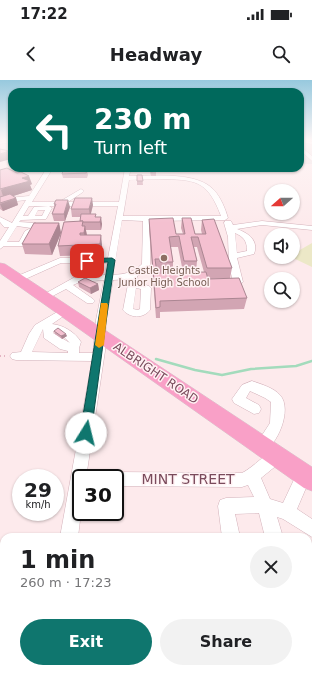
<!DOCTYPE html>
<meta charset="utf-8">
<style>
body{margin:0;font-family:"DejaVu Sans",sans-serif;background:#f2f2f2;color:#202124;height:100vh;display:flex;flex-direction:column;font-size:15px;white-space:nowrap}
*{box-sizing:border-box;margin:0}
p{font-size:13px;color:#757577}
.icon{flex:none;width:22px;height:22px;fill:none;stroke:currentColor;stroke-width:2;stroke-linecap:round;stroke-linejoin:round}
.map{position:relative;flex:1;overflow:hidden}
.details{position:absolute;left:0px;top:453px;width:312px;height:140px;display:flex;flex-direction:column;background:#fff;border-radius:12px 12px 0 0;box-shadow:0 1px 3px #0004}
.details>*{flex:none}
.banner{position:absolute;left:8px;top:8px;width:296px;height:84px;border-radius:12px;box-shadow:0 1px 3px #0004;background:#00695c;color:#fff;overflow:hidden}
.needle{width:26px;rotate:249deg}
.controls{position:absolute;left:264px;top:104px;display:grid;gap:8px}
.controls a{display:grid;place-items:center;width:36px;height:36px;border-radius:50%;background:#fff;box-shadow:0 1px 3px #0004;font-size:20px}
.speed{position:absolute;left:12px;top:389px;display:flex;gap:8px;font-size:20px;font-weight:700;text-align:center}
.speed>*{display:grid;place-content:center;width:52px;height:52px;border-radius:50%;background:#fff;box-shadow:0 1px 3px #0004;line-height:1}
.speed small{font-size:10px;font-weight:400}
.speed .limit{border:2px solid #111;border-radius:6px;background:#fff;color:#111}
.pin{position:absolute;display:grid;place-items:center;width:34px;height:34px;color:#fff;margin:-17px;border-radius:8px;box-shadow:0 2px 6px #0006}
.me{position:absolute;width:44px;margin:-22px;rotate:9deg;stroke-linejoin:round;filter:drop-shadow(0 0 3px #0008)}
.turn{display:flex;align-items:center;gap:14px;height:84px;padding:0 20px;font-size:18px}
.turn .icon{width:52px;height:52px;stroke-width:2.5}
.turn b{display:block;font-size:28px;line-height:34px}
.round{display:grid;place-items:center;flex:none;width:42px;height:42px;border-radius:21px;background:#f2f2f2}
.overview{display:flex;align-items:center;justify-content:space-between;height:68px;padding:0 20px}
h1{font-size:24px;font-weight:800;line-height:30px}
.button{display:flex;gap:8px;margin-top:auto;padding:8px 20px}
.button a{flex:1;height:46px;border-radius:24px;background:#0f766e;color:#fff;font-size:16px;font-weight:800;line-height:46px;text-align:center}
.button a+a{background:#f2f2f2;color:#202124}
.status{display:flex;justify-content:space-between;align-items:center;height:28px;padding:0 20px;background:#fff;direction:ltr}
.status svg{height:11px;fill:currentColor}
header{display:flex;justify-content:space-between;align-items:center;height:52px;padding:0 20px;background:#fff;font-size:18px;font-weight:800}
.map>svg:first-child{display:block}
</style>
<div class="status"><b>17:22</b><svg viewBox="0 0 49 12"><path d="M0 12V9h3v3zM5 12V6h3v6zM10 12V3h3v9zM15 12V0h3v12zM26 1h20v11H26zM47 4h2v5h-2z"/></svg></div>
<header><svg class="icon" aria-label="back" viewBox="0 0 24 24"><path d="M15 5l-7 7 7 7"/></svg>Headway<svg class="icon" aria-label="search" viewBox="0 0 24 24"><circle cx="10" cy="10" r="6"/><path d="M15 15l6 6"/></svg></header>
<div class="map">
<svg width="312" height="593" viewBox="0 0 312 593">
<rect width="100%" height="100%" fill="#fdeaec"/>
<rect fill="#eadde0" x="300" y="60" width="12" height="24"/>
<polygon fill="#ece8c7" points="312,163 312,187 291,177 293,177 293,174"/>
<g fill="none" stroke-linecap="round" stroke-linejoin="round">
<polyline stroke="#a3dbbc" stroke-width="2.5" points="156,279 195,290 222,295 251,289 296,286 312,281"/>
<g stroke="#d3b1ba" stroke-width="1">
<g id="minor">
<polygon points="12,60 12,62 0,64 0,62"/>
<polygon points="300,60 312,62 312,64 300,62"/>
<polygon points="300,66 312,76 312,81 300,70"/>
<path d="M47,88H53L32,122H59L81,109L84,111L83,112L68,122H119L125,88H131L129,96C153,96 197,91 214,110C221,118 225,128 228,138L225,140L150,141V185L143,193L137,196L139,203L149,206L151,208L150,230C143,239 130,238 123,230L129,199L113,200L106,240L105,271L86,398H81V432L78,457H60L92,281L16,280L12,279L10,276L12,273L21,272L29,254L35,245L64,228L68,229L69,231L68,233L52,244C63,245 75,252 81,262L79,268V273H93L96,240L104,200L80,202L73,205L93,219L95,221L93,223H87L66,209L47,219L44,220L39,217L75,197L105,195L107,183H61L21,201L18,202L14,199L15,197L60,178H108L118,126H29L23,136H28L34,127L49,126L52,128L46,139L21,140L19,142L36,143L39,149L31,154L24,166H4L0,169V161L9,147H4L0,142V137L12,143L26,120L9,122L0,125V121L8,118L29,116ZM159,99C195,100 207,99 221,136H123L129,100ZM38,130H45L42,136H35ZM122,140L143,141L142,184C133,193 125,194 113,195ZM17,146L31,148L25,151L19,162H7ZM136,208L141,209L140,229L138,230L133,229ZM43,249L44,258L60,269L68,271V273L32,272ZM53,251L63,256L70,263L53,253Z"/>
<path d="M225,141H231L233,145L262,141L312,146V150L262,145L237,149C248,153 259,160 254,174L237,178L243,202L238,205L233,202L229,185L228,157L224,143ZM235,153C244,157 247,161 247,171L237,173Z"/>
<path d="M252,301C261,304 274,308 280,315C293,329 277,367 262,372L257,370L255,366L270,343L271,322L265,318L250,311L246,318L259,325L261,329L259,333L254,334L234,323L232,319L242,305Z"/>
<path d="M277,369L282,371L284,376L282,381L261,398L270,419L283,423L299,389L304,387L309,389L312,394L297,429L312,439V457L283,439L277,437L283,457H265L259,433L235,434L240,457H222L218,426L220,420L226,418L254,417L248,405L242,407L115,406V398H108L110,394L115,392L242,393C255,386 264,374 277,369Z"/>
<polygon points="308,495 312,496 312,514 308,513"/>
<polygon points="35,589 57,589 56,593 34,593"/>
</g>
</g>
<g stroke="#d7c9ce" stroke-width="1">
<polygon id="highway" points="0,183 5,184 312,387 312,411 304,408 0,193"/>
</g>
<polyline stroke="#daa3b4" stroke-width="1.5" stroke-dasharray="1 3" stroke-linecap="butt" points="0,276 6,276"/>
<use href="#minor" fill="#fff" fill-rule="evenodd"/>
<use href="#highway" fill="#f9a0c7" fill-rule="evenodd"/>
</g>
<g fill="#d2a5b3" fill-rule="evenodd">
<polygon points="85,88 91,88 91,91 87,91 88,95 87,98 63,98 62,94 85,91"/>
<polygon points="149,88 156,88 156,96 151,96"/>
<polygon points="0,90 32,104 30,105 32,110 13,116 16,118 18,125 3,131 0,129 0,117 1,117 0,117"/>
<polygon points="137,95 142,95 143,105 137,105"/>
<polygon points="54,124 70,127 65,141 54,141 52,134 54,127"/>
<polygon points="93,125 91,134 96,137 102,144 101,150 86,150 87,155 102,165 101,175 60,176 58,166 80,141 81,137 72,137 71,129"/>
<path d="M182,138L195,154H202L201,150L202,140L232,188L230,198L208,199L247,218L244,229L160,232V238H156L149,149V139L176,154H183L181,148ZM171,167H178L183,192H196L197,181L194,167H197L204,192L157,193L156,189H160V192H173V182Z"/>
<polygon points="59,143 61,153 52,175 25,174 22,164"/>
<polygon points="78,202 98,204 99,210 91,214 79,207"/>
<polygon points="54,251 67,256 62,259 55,254"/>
</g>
<g fill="#ab8692">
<polygon points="9,71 11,79 0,82 0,74"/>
<polygon points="29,96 32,104 30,105 32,110 4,119 1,110 22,98"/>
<polygon points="16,118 18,125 3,131 0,124"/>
<polygon points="92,118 93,125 90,136 89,129"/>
<polygon points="68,120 70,127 65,141 64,134"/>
<polygon points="101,137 102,144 101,150 100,142"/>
<polygon points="59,143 61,153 52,175 49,164"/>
<polygon points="85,146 87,156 86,163 84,153"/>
<polygon points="101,155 102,165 101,175 100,164"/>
<polygon points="98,204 99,210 91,214 90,208"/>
<polygon points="66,254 67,256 62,259 61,256"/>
</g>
<g fill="#f4c0d0" stroke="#ab8692">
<polygon points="0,69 9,71 0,74"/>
<polygon points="7,88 17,93 21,92 29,96 22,98 30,101 0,109 0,90"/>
<polygon points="150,88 156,88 156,91 151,92"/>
<polygon points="63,91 87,91 86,93 62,94"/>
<polygon points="137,95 142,95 143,101 137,101"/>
<polygon points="10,114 16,118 0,123 0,117"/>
<polygon points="75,118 92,118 89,129 71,129"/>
<polygon points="56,120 68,120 64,134 52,134 56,124 54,124"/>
<polygon points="81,134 96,134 95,137 101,137 100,142 82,142 83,141 80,141"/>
<polygon points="173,138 176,154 185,154 182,138 191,138 195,154 206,154 202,140 214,139 232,188 207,188 198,157 191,157 197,181 184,181 179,156 169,157 173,182 160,182 160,179 155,179 157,193 206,192 208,199 239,198 247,218 160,221 160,227 156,228 149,139"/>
<polygon points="83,141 82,146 85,146 84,153 80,153 80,155 101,155 100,164 58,166 64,142"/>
<polygon points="34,143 59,143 49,164 22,164"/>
<polygon points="85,198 98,204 90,208 78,202"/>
<polygon points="58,248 66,254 61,256 54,251"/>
</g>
<linearGradient id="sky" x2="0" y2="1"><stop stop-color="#97c9de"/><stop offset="0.42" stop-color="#fef6f6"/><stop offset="1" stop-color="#fef6f6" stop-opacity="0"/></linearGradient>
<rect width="312" height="143" fill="url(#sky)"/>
<path fill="#0f766e" stroke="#0a4d48" d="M112,178L115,180C106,238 99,296 91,353L89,357L86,358L82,357L80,353C90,296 98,239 108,182L87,183L84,181L87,179Z"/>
<polygon fill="#f59e0b" points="101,223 107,223 108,225 104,265 99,268 95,265"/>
<circle fill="#8d6e63" stroke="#fff1f3" stroke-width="1.5" cx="164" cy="178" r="4"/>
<g text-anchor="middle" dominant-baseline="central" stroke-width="3" stroke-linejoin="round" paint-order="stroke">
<g font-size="10" fill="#785e54" stroke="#fff1f3">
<text x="164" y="190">Castle Heights<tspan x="164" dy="12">Junior High School</tspan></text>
</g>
<g font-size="12" fill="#7a4b5c" stroke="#fff1f3">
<text transform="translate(156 293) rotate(34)">ALBRIGHT ROAD</text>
</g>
<g font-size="14" fill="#7a4b5c" stroke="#fff1f3">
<text x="188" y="399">MINT STREET</text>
</g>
</g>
</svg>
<div class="controls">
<a><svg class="needle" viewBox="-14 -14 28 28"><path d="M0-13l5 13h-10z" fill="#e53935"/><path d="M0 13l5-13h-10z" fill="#757577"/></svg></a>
<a><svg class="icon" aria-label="sound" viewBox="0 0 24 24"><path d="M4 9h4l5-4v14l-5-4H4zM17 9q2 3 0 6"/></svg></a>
<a><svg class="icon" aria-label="search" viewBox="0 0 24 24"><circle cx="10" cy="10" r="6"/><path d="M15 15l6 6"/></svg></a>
</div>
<div class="speed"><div>29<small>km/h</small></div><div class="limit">30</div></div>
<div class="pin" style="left:87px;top:181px;background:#d93025"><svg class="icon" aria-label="arrive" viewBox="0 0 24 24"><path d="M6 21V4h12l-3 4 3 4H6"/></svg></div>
<svg class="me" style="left:86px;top:353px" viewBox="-20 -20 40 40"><circle r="19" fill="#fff"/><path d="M0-13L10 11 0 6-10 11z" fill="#0f766e"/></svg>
<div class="banner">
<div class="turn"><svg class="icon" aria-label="left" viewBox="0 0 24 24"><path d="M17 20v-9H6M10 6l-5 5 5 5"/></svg><div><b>230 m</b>Turn left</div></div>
</div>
<section class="details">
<div class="overview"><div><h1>1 min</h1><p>260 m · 17:23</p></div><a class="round"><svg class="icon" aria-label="close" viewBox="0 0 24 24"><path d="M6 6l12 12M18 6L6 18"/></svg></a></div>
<div class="button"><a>Exit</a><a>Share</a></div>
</section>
</div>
